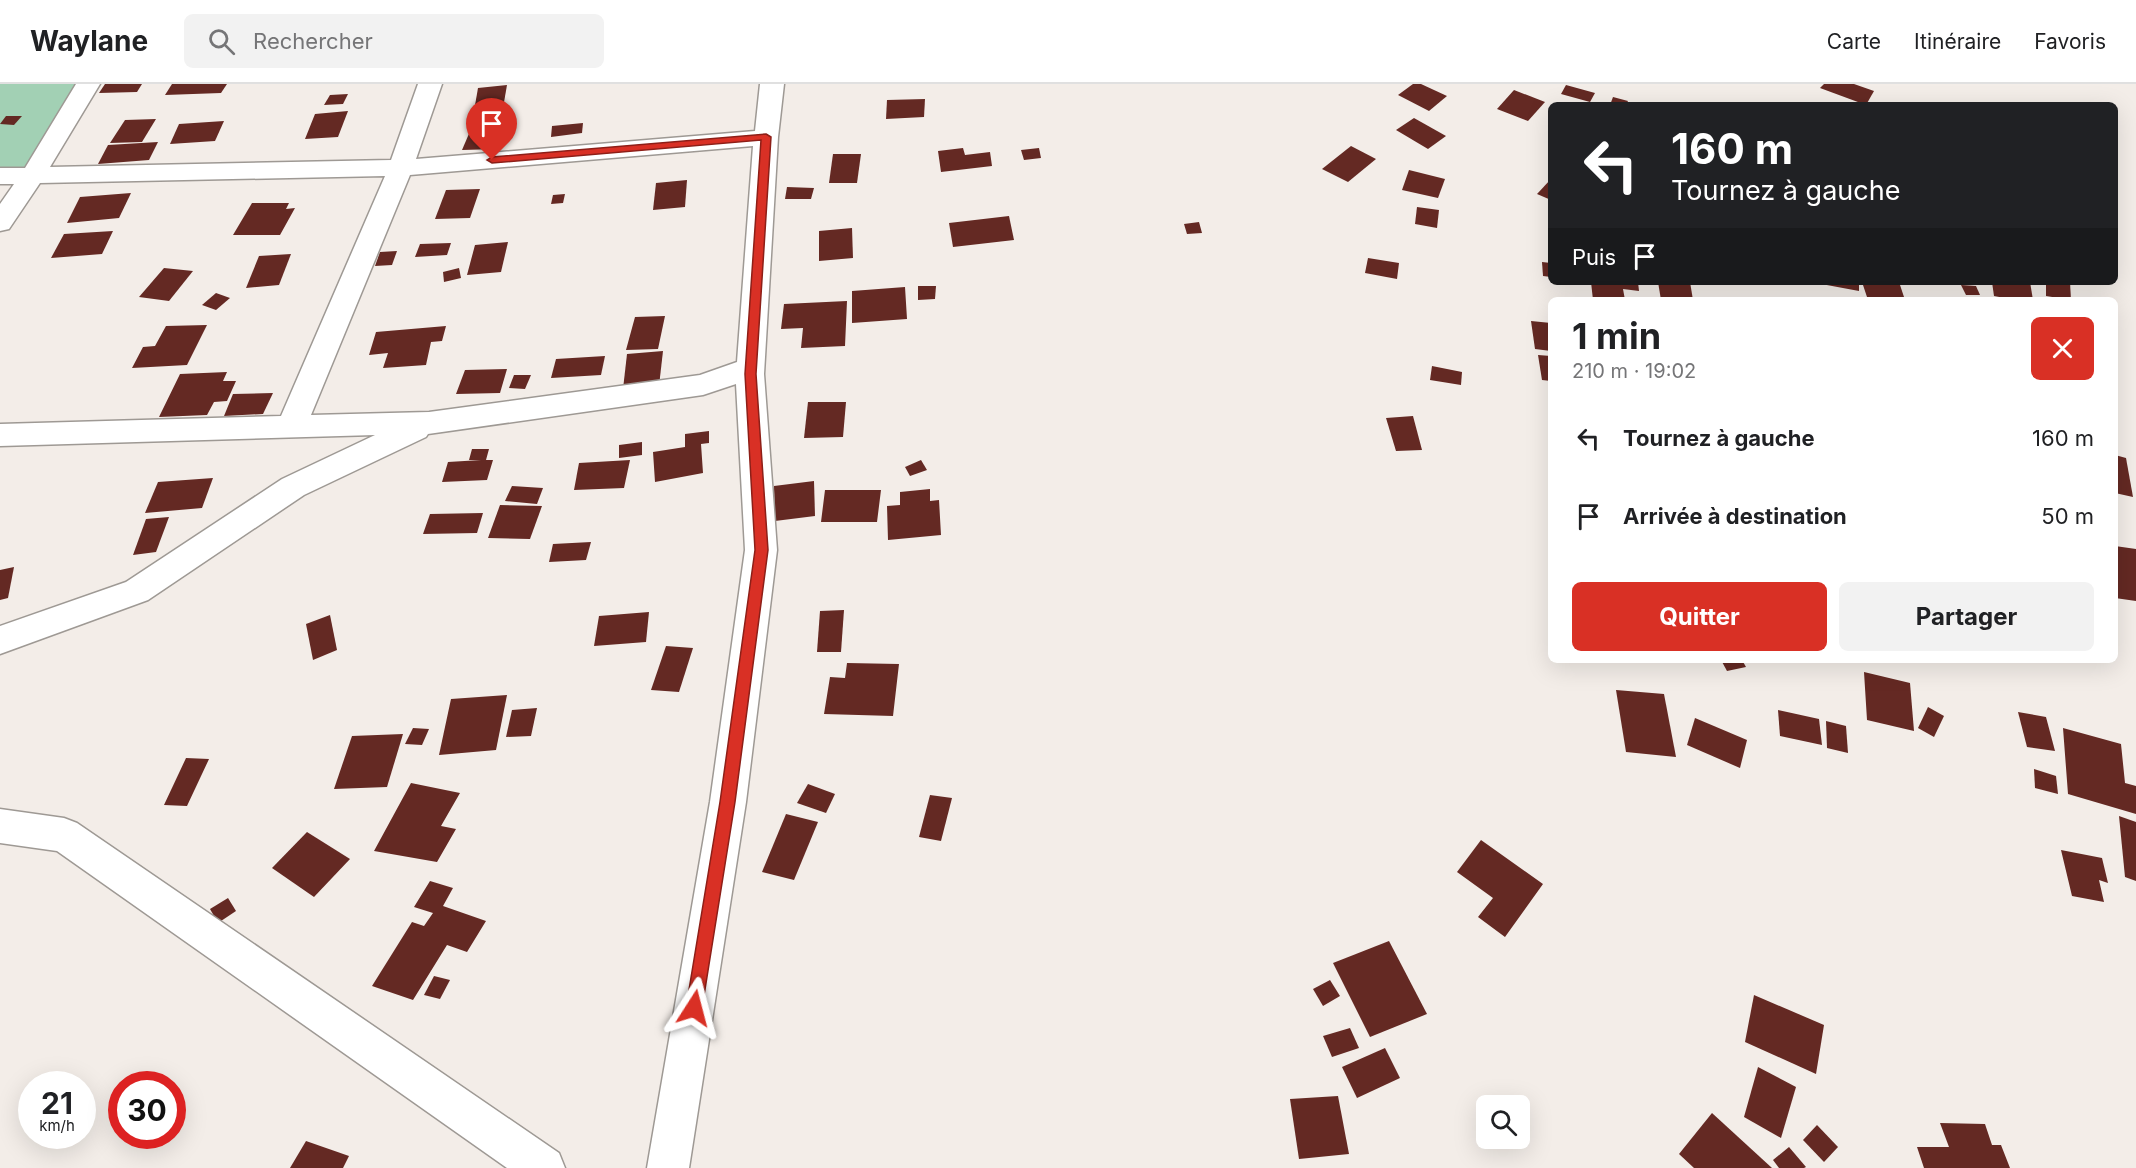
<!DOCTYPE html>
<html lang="fr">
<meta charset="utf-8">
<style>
body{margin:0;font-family:Inter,sans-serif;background:#f2f2f2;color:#202124;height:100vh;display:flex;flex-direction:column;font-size:22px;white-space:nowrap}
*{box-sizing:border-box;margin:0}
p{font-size:20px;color:#757577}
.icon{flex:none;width:33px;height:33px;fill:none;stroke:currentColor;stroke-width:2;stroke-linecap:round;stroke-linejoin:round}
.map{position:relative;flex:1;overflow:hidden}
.side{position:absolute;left:1548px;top:213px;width:570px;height:366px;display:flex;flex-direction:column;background:#fff;border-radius:9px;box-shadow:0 6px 24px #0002}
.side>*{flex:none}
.banner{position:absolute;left:1548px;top:18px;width:570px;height:183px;border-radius:9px;box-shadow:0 6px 24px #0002;background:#202124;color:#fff;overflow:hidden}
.controls{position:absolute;left:1476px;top:1011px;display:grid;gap:12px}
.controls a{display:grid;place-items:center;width:54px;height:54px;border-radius:9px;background:#fff;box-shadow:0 6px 24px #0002;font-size:30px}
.speed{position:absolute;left:18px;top:987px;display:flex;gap:12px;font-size:30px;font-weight:700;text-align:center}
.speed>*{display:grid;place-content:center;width:78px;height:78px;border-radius:50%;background:#fff;box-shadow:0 6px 24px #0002;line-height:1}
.speed small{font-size:15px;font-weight:400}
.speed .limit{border:9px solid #d22;background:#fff;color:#111}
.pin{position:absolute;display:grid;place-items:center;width:51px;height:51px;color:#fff;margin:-62px -26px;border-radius:50% 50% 50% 0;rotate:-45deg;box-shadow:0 0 6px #0007}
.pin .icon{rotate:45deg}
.me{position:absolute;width:66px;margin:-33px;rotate:9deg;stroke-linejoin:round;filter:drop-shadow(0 0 4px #0008)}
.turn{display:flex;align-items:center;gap:21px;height:126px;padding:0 24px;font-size:27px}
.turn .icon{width:78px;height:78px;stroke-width:2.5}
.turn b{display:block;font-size:42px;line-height:51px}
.then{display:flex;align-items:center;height:57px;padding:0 24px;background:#0003;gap:12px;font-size:22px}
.round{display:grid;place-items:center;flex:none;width:63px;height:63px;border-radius:9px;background:#f2f2f2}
.headline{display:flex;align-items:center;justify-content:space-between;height:102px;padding:0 24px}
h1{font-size:36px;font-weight:700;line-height:45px}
.action{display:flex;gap:12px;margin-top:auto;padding:12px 24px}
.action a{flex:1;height:69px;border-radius:9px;background:#d93025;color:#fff;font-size:24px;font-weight:700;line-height:69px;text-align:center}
.action a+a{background:#f2f2f2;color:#202124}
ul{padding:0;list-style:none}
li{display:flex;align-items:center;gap:18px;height:78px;padding:0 24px}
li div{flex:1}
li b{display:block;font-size:22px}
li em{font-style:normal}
header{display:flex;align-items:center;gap:36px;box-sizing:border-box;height:84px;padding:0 30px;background:#fff;border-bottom:2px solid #e0e0e0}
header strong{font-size:28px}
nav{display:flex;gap:33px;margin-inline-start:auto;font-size:21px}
.search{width:420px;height:54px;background:#f2f2f2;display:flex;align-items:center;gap:15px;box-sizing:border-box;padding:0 21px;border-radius:9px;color:#757577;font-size:22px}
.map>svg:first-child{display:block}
</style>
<header>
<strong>Waylane</strong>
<div class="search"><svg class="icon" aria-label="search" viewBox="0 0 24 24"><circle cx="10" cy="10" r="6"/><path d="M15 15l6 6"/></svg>Rechercher</div>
<nav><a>Carte</a><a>Itinéraire</a><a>Favoris</a></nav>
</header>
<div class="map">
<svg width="2136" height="1084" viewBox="0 0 2136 1084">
<rect width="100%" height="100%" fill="#f3ede8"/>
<polygon fill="#a2d0b4" points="0,0 88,0 33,91 0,92"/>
<g fill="#642923">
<polygon points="105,0 142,0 137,8 99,9"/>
<polygon points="172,0 227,0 221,9 165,11"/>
<polygon points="1413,0 1421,0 1447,12 1429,27 1398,11"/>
<polygon points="1824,0 1854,0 1874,7 1866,21 1820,4"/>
<polygon points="507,1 503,24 474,27 478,4"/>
<polygon points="1566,1 1595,9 1590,18 1561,10"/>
<polygon points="1514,6 1545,18 1528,37 1497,25"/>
<polygon points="348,10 343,20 324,21 330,11"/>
<polygon points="1613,13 1628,17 1626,21 1610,21"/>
<polygon points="925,15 924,33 886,35 887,16"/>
<polygon points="348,27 338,53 305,55 315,30"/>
<polygon points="6,32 22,32 14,41 0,40"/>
<polygon points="1414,34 1446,52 1428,65 1396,46"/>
<polygon points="156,35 142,58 110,59 125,36"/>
<polygon points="224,37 215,57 170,60 179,40"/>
<polygon points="583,39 582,49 551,53 552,42"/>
<polygon points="505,44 498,65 462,66 471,45"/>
<polygon points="158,58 149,76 98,80 108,61"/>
<polygon points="1351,62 1376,75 1348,98 1322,85"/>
<polygon points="963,64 965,71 990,68 992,82 941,88 938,67"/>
<polygon points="1039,64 1041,74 1024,76 1021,66"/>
<polygon points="833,70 861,70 857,99 829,99"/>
<polygon points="1409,86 1445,95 1438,114 1402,106"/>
<polygon points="1551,95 1551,116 1537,110"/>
<polygon points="687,96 685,123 653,126 656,99"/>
<polygon points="787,103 814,104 811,115 785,115"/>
<polygon points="480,105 470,134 435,135 446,106"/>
<polygon points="131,109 119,134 67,139 80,113"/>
<polygon points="565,110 563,119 551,120 553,111"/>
<polygon points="252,119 289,119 286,125 295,124 280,151 233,151"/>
<polygon points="1417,123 1439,126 1437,144 1415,140"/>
<polygon points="1009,132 1014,156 953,163 949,139"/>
<polygon points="1199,138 1202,149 1187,150 1184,140"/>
<polygon points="852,144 853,174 819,177 819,147"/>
<polygon points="113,147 102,170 51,174 64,150"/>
<polygon points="508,158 501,188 467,191 475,161"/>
<polygon points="451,159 447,171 415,173 420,160"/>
<polygon points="397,167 392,181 375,182 380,168"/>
<polygon points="291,170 279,201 246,204 259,172"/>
<polygon points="1368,174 1399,179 1397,195 1365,189"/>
<polygon points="1542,178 1551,179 1551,193 1543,192"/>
<polygon points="164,184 193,187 169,217 139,213"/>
<polygon points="459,184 461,194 444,198 443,188"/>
<polygon points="1591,198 1638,198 1639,207 1623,205 1625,216 1593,216"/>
<polygon points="1658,198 1690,198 1693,216 1661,216"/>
<polygon points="1816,198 1859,198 1859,207 1816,199"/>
<polygon points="1862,198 1899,198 1905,216 1868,216"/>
<polygon points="1992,198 2030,198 2033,216 2015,216 1994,212"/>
<polygon points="2046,198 2070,198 2071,216 2046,212"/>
<polygon points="1961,201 1976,202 1980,211 1966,211"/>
<polygon points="918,202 936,202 935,215 918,216"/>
<polygon points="905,203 907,235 852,239 852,207"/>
<polygon points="216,209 230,214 216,226 202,221"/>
<polygon points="847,217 845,262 801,264 803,244 781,245 784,220"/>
<polygon points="665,232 658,265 626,266 635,233"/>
<polygon points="1531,237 1551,239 1551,267 1535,265"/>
<polygon points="207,241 187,281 132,284 143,263 155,262 166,242"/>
<polygon points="446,242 442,257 431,258 426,281 383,284 388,269 369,271 376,248"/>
<polygon points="663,267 659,302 623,305 627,270"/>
<polygon points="1538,271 1551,272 1551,297 1542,296"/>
<polygon points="605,272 601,291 551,294 556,275"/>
<polygon points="1432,282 1462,288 1461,301 1430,296"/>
<polygon points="507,285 500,309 456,310 465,286"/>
<polygon points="227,288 223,297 236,297 227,317 214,318 207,331 159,333 180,290"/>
<polygon points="514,291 531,291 525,305 509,304"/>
<polygon points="273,309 263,330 224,332 233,310"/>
<polygon points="808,318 846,318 843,353 804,354"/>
<polygon points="1413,332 1422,366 1396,367 1386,334"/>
<polygon points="709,347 709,359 701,360 703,389 655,398 653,368 685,363 685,350"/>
<polygon points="642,358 642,371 619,374 619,361"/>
<polygon points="472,365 489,365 486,376 493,376 487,396 442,398 448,378 481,376 469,376"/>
<polygon points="2115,371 2126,374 2133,413 2115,409"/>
<polygon points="630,376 624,404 574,406 579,379"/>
<polygon points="921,376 927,386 910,392 905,383"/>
<polygon points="213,394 202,424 145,429 158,398"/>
<polygon points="814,397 815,432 775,437 774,402"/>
<polygon points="512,402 543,404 537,420 505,417"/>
<polygon points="930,405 930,417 939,416 941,451 888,456 887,422 900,421 900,408"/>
<polygon points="825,406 881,406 877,438 821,438"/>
<polygon points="500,421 542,422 530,455 488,454"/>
<polygon points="483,429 477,449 423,450 430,430"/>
<polygon points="169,433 156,468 133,471 146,435"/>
<polygon points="591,458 586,476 549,478 553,460"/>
<polygon points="2115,462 2136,465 2136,517 2115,514"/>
<polygon points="14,483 8,514 0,516 0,486"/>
<polygon points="844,526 841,568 817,568 820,527"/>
<polygon points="649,528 646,558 594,562 599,532"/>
<polygon points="330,531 337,566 313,576 306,540"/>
<polygon points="666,562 693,564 679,608 651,606"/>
<polygon points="1721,576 1742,576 1746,583 1727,587"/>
<polygon points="847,579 899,580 893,632 824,630 830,593 845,594"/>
<polygon points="1864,588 1910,599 1914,647 1867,636"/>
<polygon points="1616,606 1664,610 1676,673 1626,668"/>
<polygon points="507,611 496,666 439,671 451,615"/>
<polygon points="1928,623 1944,632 1934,653 1918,644"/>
<polygon points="537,624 531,652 506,653 512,626"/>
<polygon points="1778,626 1819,635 1822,661 1780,652"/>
<polygon points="2018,628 2046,633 2055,667 2027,663"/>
<polygon points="1695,634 1747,656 1740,684 1687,661"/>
<polygon points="1826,637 1846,642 1848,669 1827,664"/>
<polygon points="413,644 429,645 422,661 405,660"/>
<polygon points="2063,644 2121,660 2125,699 2136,702 2136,730 2068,710"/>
<polygon points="403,650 387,703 334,705 352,652"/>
<polygon points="186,674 209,675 187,722 164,721"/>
<polygon points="2034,685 2056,692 2058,710 2035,704"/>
<polygon points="411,699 460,709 441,742 456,745 437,778 374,767"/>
<polygon points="808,700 835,710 826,729 797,719"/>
<polygon points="930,711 952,714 941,757 919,753"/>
<polygon points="786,730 818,738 794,796 762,788"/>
<polygon points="2119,732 2136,738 2136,797 2125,793"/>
<polygon points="307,748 350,775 314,813 272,784"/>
<polygon points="1481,756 1543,800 1505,853 1478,833 1493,814 1457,788"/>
<polygon points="2061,766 2102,774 2108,799 2099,796 2104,818 2072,812"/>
<polygon points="430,797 453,804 443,822 486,837 467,868 447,861 413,916 372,902 412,838 424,842 433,829 414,823"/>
<polygon points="228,814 236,827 218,839 210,825"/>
<polygon points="1389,857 1427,930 1370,953 1333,879"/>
<polygon points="434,892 450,896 440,915 424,911"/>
<polygon points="1330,896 1340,912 1323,922 1313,905"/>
<polygon points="1754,911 1824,941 1816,990 1745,958"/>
<polygon points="1350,944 1359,964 1332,973 1323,952"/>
<polygon points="1385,964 1400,994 1357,1014 1342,983"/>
<polygon points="1758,983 1796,1003 1781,1054 1744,1033"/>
<polygon points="1338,1012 1349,1070 1299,1075 1290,1015"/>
<polygon points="1712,1029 1772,1084 1694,1084 1679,1070"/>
<polygon points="1940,1039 1985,1040 1992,1061 2001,1061 2010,1084 1924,1084 1917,1063 1949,1063"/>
<polygon points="1817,1041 1838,1063 1824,1078 1803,1056"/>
<polygon points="306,1057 349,1072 343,1084 290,1084"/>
<polygon points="1789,1063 1806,1083 1804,1084 1779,1084 1773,1076"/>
</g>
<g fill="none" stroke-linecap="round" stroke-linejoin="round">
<g stroke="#9e9994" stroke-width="3">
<g id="minor">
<path d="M76,0H100L50,83L391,76L418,0H442L416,75L755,47L760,0H784L778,53L764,290L777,466L746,718L689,1084H647L710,718L745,466L736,300L703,311L428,350L426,353L304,411L148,516L0,570V542L126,498L282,395L375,351L0,362V340L281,332L385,92L40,99L9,145L0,147V120L14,100H0V84H25ZM753,62L737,278L700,291L429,328L311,331L410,91Z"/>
<polygon points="0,725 64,734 77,739 559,1069 565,1084 507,1084 57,767 0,759"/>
</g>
</g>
<use href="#minor" fill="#fff" fill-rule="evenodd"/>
</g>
<polygon fill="#d93025" stroke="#8d1f18" stroke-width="1.5" points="766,50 771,53 756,290 768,466 735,718 702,924 700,930 694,932 688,930 686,924 720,718 755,466 745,290 761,56 492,79 487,76 492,73"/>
</svg>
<div class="controls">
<a><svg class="icon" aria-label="search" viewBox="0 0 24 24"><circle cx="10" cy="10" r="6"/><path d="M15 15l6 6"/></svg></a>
</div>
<div class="speed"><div>21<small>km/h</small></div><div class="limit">30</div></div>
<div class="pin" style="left:492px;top:76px;background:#d93025"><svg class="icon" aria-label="arrive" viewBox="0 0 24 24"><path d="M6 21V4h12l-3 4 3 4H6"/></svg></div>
<svg class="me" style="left:694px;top:924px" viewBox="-20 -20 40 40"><path d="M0-17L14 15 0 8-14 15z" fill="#d93025" stroke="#fff" stroke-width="4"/></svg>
<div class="banner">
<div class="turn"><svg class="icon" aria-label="left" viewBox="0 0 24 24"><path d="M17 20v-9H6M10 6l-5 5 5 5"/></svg><div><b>160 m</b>Tournez à gauche</div></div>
<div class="then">Puis<svg class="icon" aria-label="arrive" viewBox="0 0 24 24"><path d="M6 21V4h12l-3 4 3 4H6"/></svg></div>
</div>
<section class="side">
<div class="headline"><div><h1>1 min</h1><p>210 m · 19:02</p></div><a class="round" style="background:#d93025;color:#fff"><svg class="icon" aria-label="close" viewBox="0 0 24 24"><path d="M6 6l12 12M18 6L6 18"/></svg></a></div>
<ul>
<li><svg class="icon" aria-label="left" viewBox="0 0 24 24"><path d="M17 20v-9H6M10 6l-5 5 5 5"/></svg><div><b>Tournez à gauche</b></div><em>160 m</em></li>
<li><svg class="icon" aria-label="arrive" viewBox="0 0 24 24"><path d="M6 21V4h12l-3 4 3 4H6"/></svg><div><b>Arrivée à destination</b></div><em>50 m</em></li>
</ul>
<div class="action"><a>Quitter</a><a>Partager</a></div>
</section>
</div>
